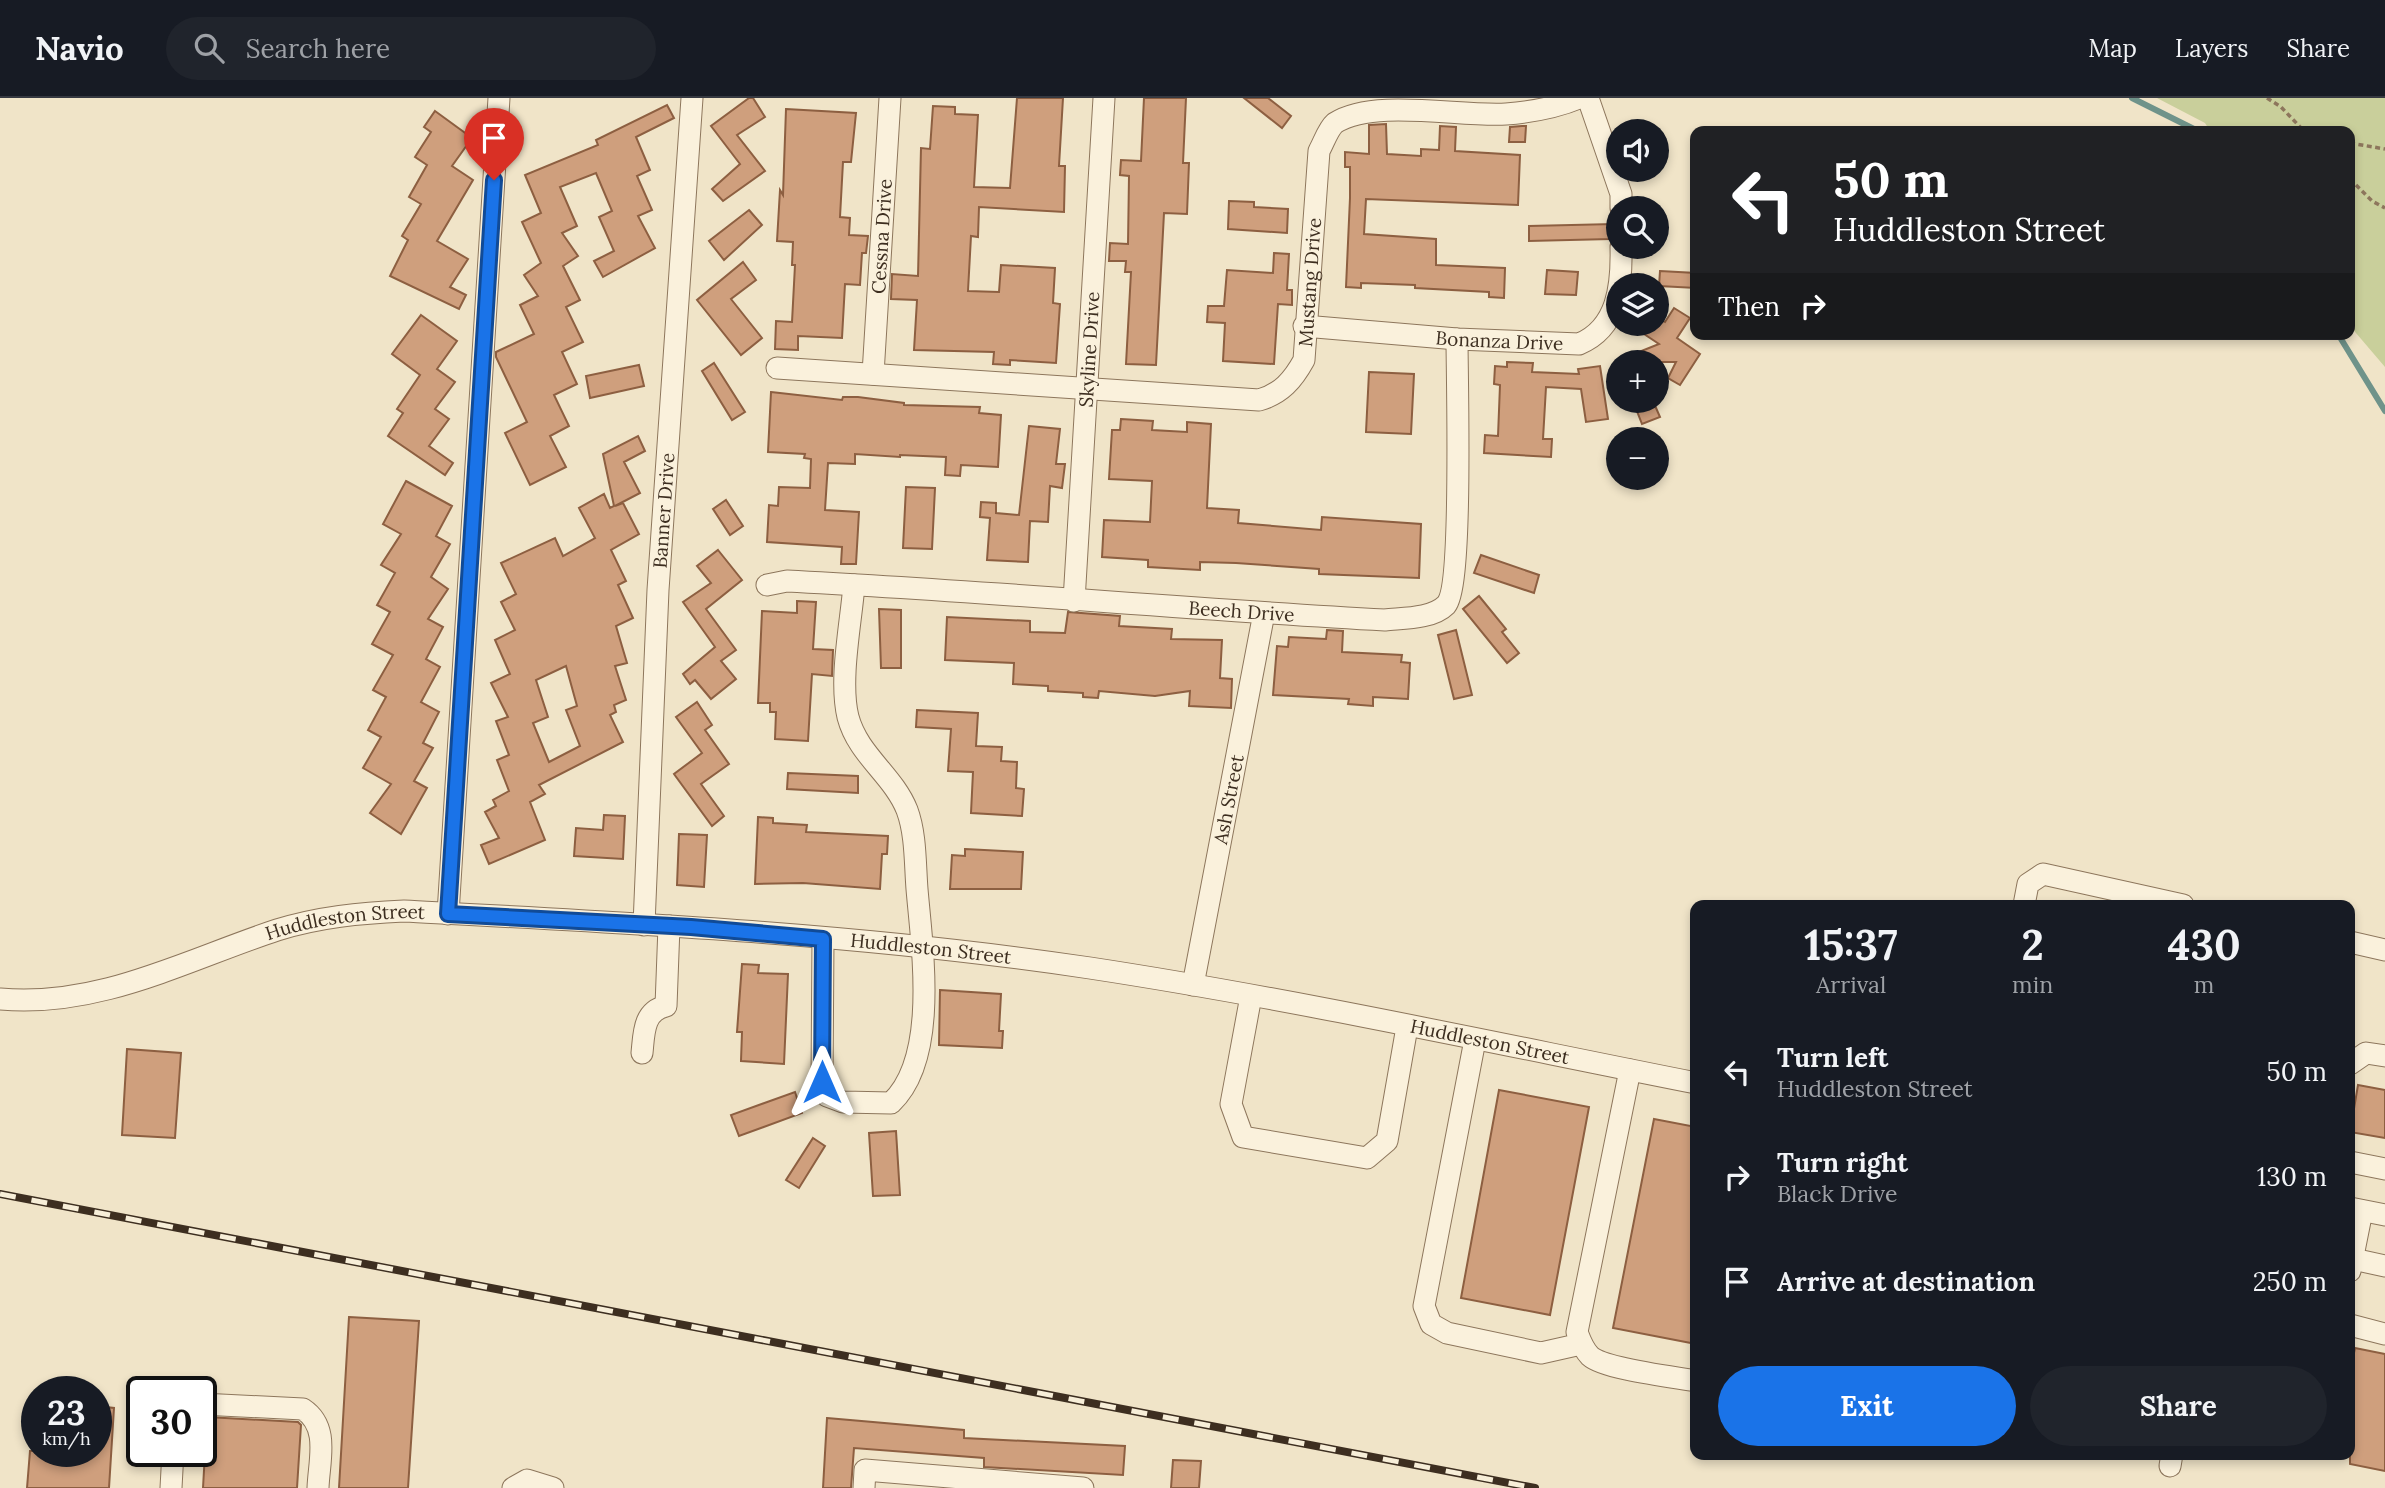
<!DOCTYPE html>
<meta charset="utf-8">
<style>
body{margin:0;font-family:Lora,serif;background:#20242c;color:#f1f3f6;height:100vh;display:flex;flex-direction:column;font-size:26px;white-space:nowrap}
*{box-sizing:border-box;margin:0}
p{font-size:23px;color:#9ea1a6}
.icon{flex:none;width:38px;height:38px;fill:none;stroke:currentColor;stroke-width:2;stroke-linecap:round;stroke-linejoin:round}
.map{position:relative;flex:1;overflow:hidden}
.side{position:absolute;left:1690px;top:802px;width:665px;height:560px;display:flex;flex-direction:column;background:#171b24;border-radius:14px;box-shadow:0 4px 10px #0003}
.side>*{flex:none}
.top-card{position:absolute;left:1690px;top:28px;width:665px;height:214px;border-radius:14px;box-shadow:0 4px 10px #0003;background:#202124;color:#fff;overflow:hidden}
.tools{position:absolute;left:1606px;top:21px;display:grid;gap:14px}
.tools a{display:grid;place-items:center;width:63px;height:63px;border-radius:50%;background:#171b24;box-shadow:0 4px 10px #0003;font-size:35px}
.speed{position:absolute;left:21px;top:1278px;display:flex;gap:14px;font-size:35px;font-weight:700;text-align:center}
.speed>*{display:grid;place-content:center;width:91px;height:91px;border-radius:50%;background:#171b24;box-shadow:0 4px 10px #0003;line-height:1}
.speed small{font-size:18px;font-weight:400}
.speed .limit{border:4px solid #111;border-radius:10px;background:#fff;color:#111}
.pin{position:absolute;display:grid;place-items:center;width:60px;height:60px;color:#fff;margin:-72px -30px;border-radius:50% 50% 50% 0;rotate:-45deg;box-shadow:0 0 7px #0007}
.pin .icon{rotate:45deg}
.me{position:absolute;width:77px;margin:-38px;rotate:0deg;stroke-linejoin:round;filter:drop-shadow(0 0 5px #0008)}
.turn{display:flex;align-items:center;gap:24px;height:147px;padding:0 28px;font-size:32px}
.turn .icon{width:91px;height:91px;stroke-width:2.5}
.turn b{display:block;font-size:49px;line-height:60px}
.then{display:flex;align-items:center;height:66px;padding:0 28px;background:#0003;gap:14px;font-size:26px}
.eta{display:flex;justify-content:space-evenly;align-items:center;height:119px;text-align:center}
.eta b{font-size:42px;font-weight:800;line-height:49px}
.primary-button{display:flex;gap:14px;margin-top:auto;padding:14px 28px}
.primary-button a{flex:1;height:80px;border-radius:42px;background:#1a73e8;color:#fff;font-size:28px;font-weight:800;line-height:80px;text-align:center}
.primary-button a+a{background:#20242c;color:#f1f3f6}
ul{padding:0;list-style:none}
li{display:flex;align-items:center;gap:21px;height:105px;padding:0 28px}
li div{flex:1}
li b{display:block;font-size:26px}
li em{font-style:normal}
header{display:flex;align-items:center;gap:42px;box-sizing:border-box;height:98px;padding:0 35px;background:#171b24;border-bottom:2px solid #363941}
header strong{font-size:33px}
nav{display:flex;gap:38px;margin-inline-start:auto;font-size:24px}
.search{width:490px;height:63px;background:#20242c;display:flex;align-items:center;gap:18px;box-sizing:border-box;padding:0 24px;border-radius:38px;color:#9ea1a6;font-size:26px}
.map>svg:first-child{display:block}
</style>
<header>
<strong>Navio</strong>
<div class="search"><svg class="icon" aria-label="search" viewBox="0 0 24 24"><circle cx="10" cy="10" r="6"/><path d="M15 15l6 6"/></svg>Search here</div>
<nav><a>Map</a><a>Layers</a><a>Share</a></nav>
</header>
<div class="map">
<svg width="2385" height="1390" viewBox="0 0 2385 1390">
<rect width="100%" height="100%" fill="#f0e4c8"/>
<polygon fill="#c9cf9b" points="2157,0 2385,0 2385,269 2350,228 2350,33 2210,33 2205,25"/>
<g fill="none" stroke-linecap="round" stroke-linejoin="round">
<g stroke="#6f938a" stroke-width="6">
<polyline points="2132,0 2198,33"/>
<polyline points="2338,236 2385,313"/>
</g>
</g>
<g fill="#cf9f7d" stroke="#8d5f41" stroke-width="2" fill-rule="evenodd">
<polygon points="749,0 753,0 765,19 737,37 765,73 723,103 712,91 740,66 711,28"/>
<polygon points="1017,0 1063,0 1059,68 1065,68 1064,114 979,109 978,139 971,138 968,193 999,194 1001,167 1055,170 1053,205 1060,206 1056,265 1010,262 1010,267 993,266 994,254 914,252 917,202 891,201 892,176 918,178 921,50 930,51 933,8 955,9 955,16 978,17 974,89 1010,90"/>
<polygon points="1144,0 1186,0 1183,65 1189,65 1187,116 1164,115 1156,267 1126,266 1131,174 1125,174 1126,163 1109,163 1110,145 1128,146 1129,78 1120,77 1121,62 1141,63"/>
<polygon points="1244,0 1268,0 1291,18 1282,30"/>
<polygon points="667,7 674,20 636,39 650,72 637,78 652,112 638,118 655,150 603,179 594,163 614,153 599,119 612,113 596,75 560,89 577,128 562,135 578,158 563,168 580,202 566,209 583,244 562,254 577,286 554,297 569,328 550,338 566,369 530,387 505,335 527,324 496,259 496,254 534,236 520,207 538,198 524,177 541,165 522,124 541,115 525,77 598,47 596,42"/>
<polygon points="786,11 856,15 851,64 843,64 840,119 850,120 849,137 868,138 866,155 862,155 860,187 845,186 842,240 798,238 798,252 775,251 776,223 792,224 795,167 792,167 793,144 777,143 780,92 783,97"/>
<polygon points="435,13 472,40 452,68 473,82 437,143 468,161 450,189 466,197 459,211 390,178 408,142 402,138 421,106 409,99 427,67 415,59 431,34 424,29"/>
<polygon points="1386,26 1387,56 1421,58 1421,51 1439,52 1440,28 1456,29 1455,53 1520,57 1518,107 1366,101 1364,136 1436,141 1436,167 1505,170 1504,200 1489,199 1489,194 1415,190 1415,187 1361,185 1361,190 1346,189 1350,100 1350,69 1345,69 1345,54 1369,56 1369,27"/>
<polygon points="1522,28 1526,28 1525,44 1509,44 1510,29"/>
<polygon points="1229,103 1254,104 1254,109 1288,111 1287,135 1228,131"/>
<polygon points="749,112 762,127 724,162 709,143"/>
<polygon points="1614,126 1615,138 1611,141 1529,143 1529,128"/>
<polygon points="1274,155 1289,156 1287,192 1292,192 1292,207 1278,206 1274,266 1223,263 1225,225 1207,224 1208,208 1224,208 1227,172 1273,175"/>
<polygon points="743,164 756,182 731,201 762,240 741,257 697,202"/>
<polygon points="1547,172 1578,174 1576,197 1545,196"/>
<polygon points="1660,173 1696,175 1696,190 1659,188"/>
<polygon points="1674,210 1690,220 1677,240 1700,256 1680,287 1668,280 1676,264 1614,264 1659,246 1629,226 1657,226 1657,219 1665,224"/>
<polygon points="421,217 457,243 437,271 455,284 435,311 449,321 429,348 453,365 445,377 388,338 403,315 397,311 420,277 392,256"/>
<polygon points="1507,264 1533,265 1532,274 1579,276 1578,271 1600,268 1608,321 1586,324 1581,291 1546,289 1543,341 1552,341 1551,359 1484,355 1485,337 1498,338 1500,287 1494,286 1495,268 1507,269"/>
<polygon points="714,265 745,314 732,322 702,273"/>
<polygon points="639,267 644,288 590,300 586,278"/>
<polygon points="1369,274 1414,276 1411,336 1366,334"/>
<polygon points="771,294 842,302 843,299 858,299 904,305 904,307 980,309 979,315 1001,317 998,369 961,367 960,378 945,377 946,359 900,357 900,359 855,356 855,366 828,365 825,412 859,414 856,466 841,466 842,449 767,444 769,407 778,408 779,389 810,390 811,361 804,360 805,356 768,354"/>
<polygon points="1633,303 1653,303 1660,319 1642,326"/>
<polygon points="1121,321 1153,323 1152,332 1187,334 1187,324 1211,326 1207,410 1239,412 1238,425 1321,432 1322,419 1421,426 1419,480 1319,476 1319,471 1236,465 1200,464 1200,472 1148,469 1148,462 1102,459 1104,422 1150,424 1152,383 1109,381 1112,332 1120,332"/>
<polygon points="1029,328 1060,331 1056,366 1065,366 1062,390 1050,388 1048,424 1030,423 1028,464 987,462 990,420 980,419 981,404 996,405 996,415 1019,417"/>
<path d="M638,338L645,353L624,364L640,395L615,408L623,405L639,436L611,452L626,483L618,487L633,520L616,528L627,565L615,568L626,602L614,607L616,614L610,617L623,644L539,687L545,696L530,704L545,742L489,766L481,747L499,740L485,714L496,708L493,702L509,693L497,662L509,657L496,623L508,619L491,585L510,576L495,542L515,532L501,504L516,496L501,465L555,440L563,458L595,440L579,410L604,396L610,410L614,408L603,356ZM566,568L577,608L566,612L580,648L549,664L533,625L548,619L536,582Z"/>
<polygon points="406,383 452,408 436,438 450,446 431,479 448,491 428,521 443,529 426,561 440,569 421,604 439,614 423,645 433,650 414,683 427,690 401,736 370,715 391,686 363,670 381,639 368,632 386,599 373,592 393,557 372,546 390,514 377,507 395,475 381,467 401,436 383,426"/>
<polygon points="906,389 935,390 932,451 903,450"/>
<polygon points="726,402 743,428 730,437 713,411"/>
<polygon points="718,452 742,482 706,511 736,552 721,563 736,581 711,601 695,582 690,586 683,576 715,549 683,504 711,485 697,468"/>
<polygon points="1481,457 1539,477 1534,495 1474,475"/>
<polygon points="1479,498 1506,531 1502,534 1519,555 1507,565 1463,511"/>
<polygon points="797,503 816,504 813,551 833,552 832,578 812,576 808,643 775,641 776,614 770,614 770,605 758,605 762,513 797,515"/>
<polygon points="879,511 901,512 901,570 881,570"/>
<polygon points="1068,514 1120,518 1119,528 1172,531 1171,541 1222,542 1220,580 1232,581 1231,610 1189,608 1190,593 1155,598 1099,593 1098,600 1083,599 1083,595 1048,593 1048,588 1013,586 1014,565 945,562 947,519 1030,523 1030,534 1065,535"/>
<polygon points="1327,532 1343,533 1342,554 1402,557 1401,564 1410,565 1408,601 1373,599 1373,608 1348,606 1349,601 1273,597 1277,548 1288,549 1289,539 1326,541"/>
<polygon points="1456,532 1472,597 1454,601 1438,537"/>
<polygon points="697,604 712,627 705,632 729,666 701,686 724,718 712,728 674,676 702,655 676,619"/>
<polygon points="917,612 978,615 976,648 1002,649 1001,663 1017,664 1016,690 1024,691 1022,718 971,715 973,674 948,673 951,631 916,629"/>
<polygon points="788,675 858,678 858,695 787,691"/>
<polygon points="604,717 625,718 623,761 574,758 576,730 603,732"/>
<polygon points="758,719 773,720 773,725 807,727 806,734 888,738 887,756 882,756 880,791 803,785 755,786"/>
<polygon points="679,736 707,737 704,789 677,787"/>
<polygon points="965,751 1023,754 1021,791 950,791 952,757 965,758"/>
<polygon points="742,866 759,867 758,875 788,876 784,966 741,963 742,934 737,934"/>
<polygon points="940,892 1001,896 999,933 1003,933 1002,950 939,947"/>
<polygon points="127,951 181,955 175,1040 122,1037"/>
<polygon points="2358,987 2385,992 2385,1040 2350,1034"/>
<polygon points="1499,992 1589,1009 1550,1217 1461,1200"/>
<polygon points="795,994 802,1015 739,1038 731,1017"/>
<polygon points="1654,1021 1696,1029 1696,1246 1613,1230"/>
<polygon points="896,1033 900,1097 873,1098 869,1035"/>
<polygon points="813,1040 825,1048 799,1090 786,1082"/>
<polygon points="349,1219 419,1223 408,1390 339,1390"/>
<polygon points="2355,1250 2385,1256 2385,1373 2350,1366 2350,1274"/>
<polygon points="96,1308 114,1310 109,1390 27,1390 30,1353 96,1353"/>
<polygon points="207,1319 298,1324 301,1327 297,1390 203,1390"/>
<polygon points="827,1320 964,1332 964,1340 1125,1348 1123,1377 984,1369 984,1360 854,1350 851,1390 823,1390"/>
<polygon points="1173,1362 1201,1363 1199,1390 1171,1390"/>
</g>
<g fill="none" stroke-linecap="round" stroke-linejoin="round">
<g stroke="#8d765c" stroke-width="23">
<g id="minor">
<polyline points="1588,0 1621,96 1621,110"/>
<path id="s1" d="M1304,228L1457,241L1579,246C1618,230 1622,187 1621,149"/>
<path id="s2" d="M777,270L1259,302C1281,296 1293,282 1304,262L1319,53C1324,44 1328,31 1335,25C1374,0 1459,19 1506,16C1532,14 1555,10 1579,0"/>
<path id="s3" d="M873,276L890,0"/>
<path id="s4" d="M767,487L787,483C986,493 1185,511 1385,522C1403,520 1432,521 1446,507C1463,488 1457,280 1457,241"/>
<path id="s5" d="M1074,503L1104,0"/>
<polyline points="2024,807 2028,786 2043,776 2183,807"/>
<polyline points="448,816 499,0"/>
<path id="s6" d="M644,827L658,492L692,0"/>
<path d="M823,841L822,984L827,998L843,1004L891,1005C939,960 922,851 917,791C915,766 916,736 907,712C893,677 858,657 848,619C839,582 851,525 854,487"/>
<polyline points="2350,844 2385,852"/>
<path id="s7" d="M1193,887L1264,515"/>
<polyline points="1251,898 1231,1006 1243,1039 1367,1060 1387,1043 1407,929"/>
<path id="s8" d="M0,901C99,910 186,862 277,832C319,819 360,815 404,813C632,825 863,836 1090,870C1293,901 1494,945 1696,985"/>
<polyline points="1475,942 1424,1208 1431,1226 1447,1235 1541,1255 1581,1246"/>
<path d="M642,955C644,936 643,913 666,908L669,828"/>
<polyline points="2350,966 2366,955 2385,958"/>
<path d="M1630,972L1577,1234C1580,1242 1583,1251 1590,1258C1604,1271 1674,1279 1696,1283"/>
<polyline points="2350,1064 2385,1071"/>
<polyline points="2350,1110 2385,1117"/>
<polyline points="2353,1161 2385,1168"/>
<polyline points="2350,1173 2362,1113"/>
<polyline points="2350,1227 2385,1236"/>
<path d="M201,1306L303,1311C330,1329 319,1362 318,1390"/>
<polyline points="2170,1368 2172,1356"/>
<polyline points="171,1390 173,1353"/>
<polyline points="513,1390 527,1382 553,1390"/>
<polyline points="864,1390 865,1372 1083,1390"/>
</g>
</g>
<g stroke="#8d765c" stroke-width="3.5" stroke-dasharray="5 3.5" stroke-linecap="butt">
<polyline points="2267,0 2281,9 2304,33"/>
<polyline points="2350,45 2385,51"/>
<polyline points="2350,81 2372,103 2385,110"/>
</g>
<use href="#minor" stroke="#faf1dc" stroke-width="21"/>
<g stroke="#3d2e20" stroke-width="8">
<polyline id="rail" points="0,1096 1535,1390"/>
</g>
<use href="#rail" stroke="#f7eed8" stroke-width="5" stroke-dasharray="16" stroke-linecap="butt"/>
</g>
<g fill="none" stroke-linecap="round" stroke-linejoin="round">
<g stroke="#114b97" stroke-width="18">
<polyline id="route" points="494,82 448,816 691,829 823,841 822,984"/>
</g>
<use href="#route" stroke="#1a73e8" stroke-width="12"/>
</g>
<g text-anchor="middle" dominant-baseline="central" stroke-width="7" stroke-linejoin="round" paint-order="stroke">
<g font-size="19" fill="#3d2e20" stroke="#f7eed8">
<text stroke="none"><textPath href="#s3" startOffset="138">Cessna Drive</textPath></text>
<text stroke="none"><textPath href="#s2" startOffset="623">Mustang Drive</textPath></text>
<text stroke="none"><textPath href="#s1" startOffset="196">Bonanza Drive</textPath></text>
<text stroke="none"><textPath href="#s5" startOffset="252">Skyline Drive</textPath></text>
<text stroke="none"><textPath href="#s6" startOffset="415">Banner Drive</textPath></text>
<text stroke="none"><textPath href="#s4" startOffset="476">Beech Drive</textPath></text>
<text stroke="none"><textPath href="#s7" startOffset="189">Ash Street</textPath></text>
<text stroke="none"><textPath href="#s8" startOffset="357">Huddleston Street</textPath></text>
<text stroke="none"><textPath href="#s8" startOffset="945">Huddleston Street</textPath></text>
<text stroke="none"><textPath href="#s8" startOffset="1512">Huddleston Street</textPath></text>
</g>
</g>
</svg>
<div class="tools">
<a><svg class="icon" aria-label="sound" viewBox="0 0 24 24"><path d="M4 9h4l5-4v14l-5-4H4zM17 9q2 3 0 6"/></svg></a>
<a><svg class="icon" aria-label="search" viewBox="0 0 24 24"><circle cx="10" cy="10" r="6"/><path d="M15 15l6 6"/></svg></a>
<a><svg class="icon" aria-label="layers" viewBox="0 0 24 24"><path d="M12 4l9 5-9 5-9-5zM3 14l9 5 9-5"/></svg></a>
<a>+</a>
<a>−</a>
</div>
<div class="speed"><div>23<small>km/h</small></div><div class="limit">30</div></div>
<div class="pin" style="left:494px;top:82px;background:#d93025"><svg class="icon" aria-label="arrive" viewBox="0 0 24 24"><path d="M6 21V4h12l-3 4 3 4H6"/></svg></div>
<svg class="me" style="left:822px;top:984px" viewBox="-20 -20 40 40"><path d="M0-17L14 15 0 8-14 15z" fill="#1a73e8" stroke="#fff" stroke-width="4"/></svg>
<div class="top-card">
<div class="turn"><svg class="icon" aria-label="left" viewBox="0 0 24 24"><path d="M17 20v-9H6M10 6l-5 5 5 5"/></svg><div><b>50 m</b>Huddleston Street</div></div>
<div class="then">Then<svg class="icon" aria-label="right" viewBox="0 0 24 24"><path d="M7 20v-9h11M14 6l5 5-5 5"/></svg></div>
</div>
<section class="side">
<div class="eta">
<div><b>15:37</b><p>Arrival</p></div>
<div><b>2</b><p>min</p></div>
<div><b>430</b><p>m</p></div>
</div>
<ul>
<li><svg class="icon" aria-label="left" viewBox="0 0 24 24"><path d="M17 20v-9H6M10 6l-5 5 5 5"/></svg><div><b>Turn left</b><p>Huddleston Street</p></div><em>50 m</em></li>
<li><svg class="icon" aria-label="right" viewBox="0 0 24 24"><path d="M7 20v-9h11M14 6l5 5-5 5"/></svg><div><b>Turn right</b><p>Black Drive</p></div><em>130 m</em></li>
<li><svg class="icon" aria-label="arrive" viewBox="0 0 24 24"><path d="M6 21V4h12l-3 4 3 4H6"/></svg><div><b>Arrive at destination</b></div><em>250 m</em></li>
</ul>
<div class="primary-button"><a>Exit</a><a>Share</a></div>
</section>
</div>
